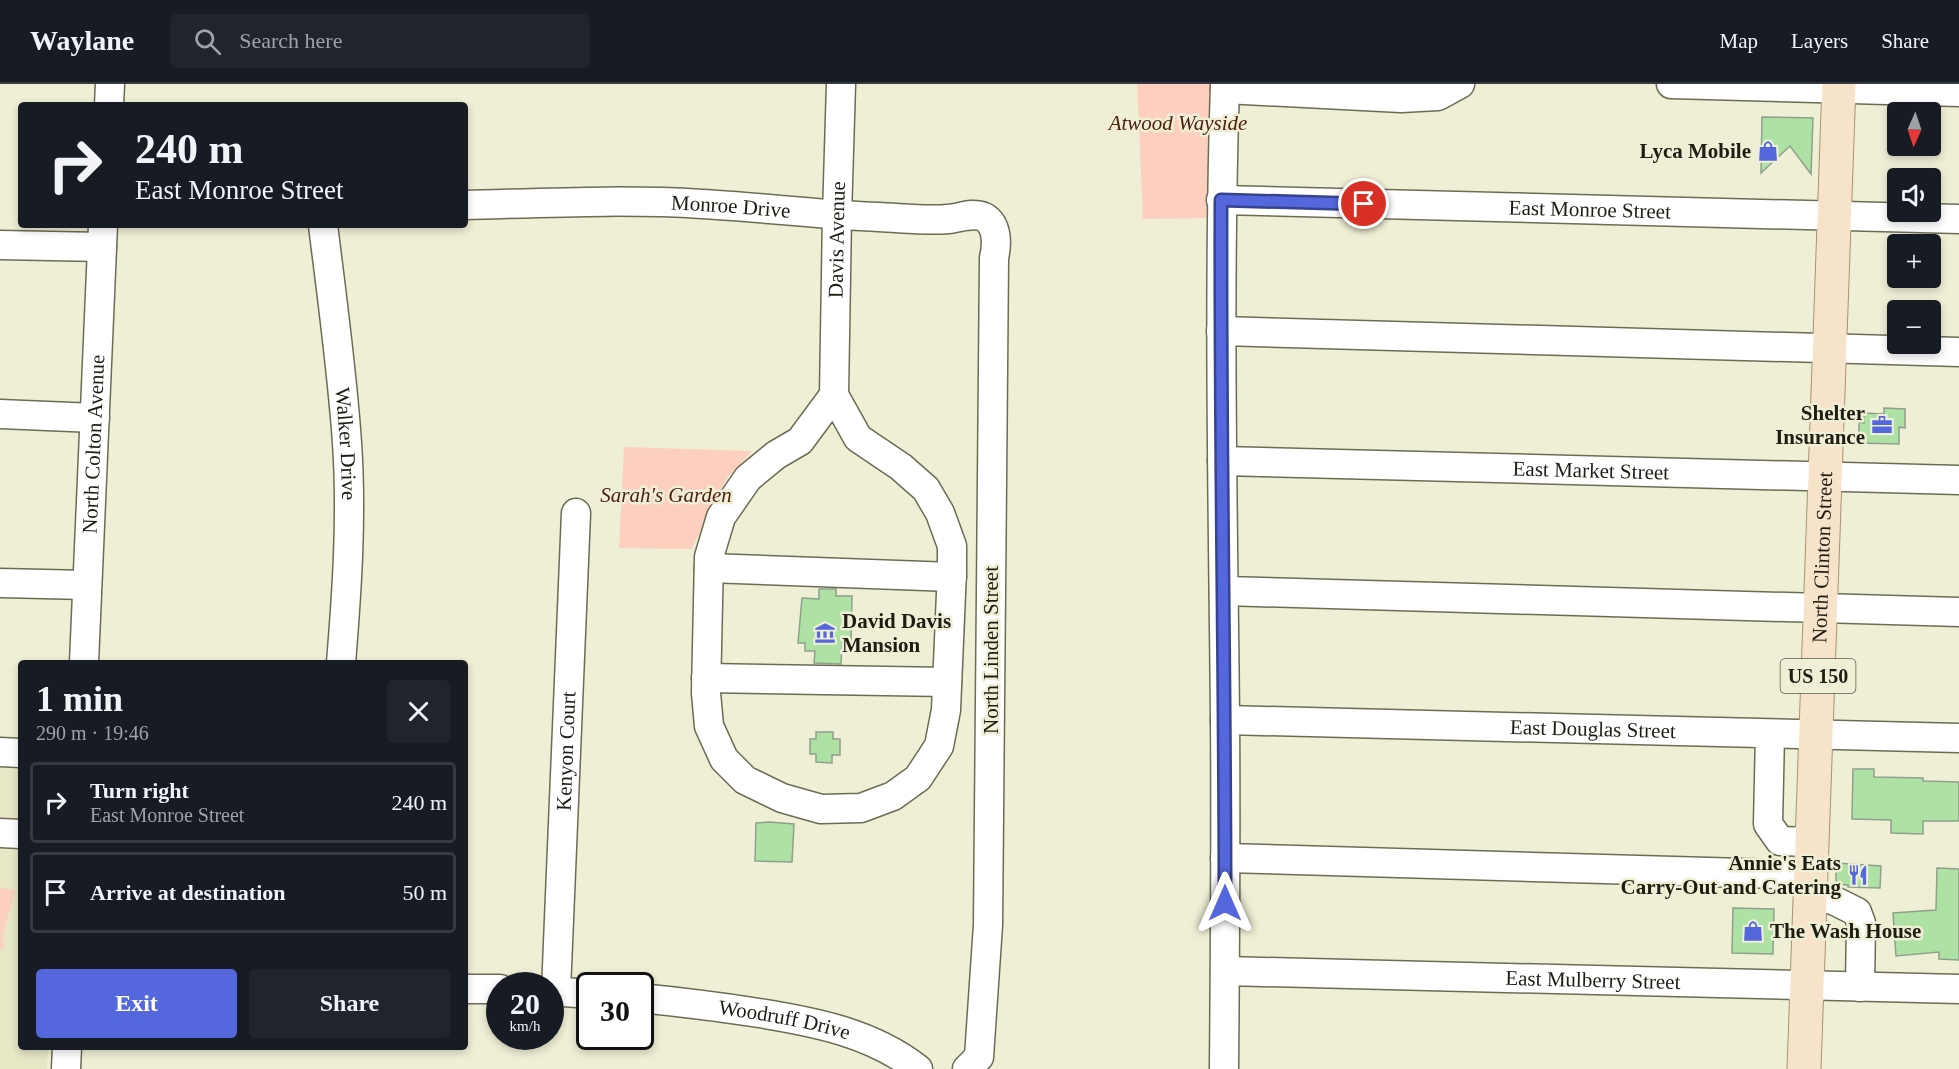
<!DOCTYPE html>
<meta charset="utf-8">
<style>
body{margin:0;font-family:"Times New Roman",serif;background:#20242c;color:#f1f3f6;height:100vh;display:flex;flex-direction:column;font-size:22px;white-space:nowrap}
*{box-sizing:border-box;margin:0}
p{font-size:20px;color:#9ea1a6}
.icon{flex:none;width:33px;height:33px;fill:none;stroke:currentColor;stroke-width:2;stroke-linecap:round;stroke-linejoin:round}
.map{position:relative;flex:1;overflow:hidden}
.side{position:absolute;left:18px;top:576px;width:450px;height:390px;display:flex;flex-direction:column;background:#171b24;border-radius:6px;box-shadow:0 3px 9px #0003}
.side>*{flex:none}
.hud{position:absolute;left:18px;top:18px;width:450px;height:126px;border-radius:6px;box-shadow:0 3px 9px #0003;background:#171b24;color:#f1f3f6;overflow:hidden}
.needle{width:39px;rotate:183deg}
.fabs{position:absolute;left:1887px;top:18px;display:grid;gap:12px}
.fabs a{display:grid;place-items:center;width:54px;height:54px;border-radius:6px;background:#171b24;box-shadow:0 3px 9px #0003;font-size:30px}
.speed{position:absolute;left:486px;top:888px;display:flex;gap:12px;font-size:30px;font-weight:700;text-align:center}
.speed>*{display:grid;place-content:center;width:78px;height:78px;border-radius:50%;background:#171b24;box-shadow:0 3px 9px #0003;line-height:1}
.speed small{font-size:15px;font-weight:400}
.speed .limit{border:3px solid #111;border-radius:9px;background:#fff;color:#111}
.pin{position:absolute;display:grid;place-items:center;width:51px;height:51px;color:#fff;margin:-26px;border:3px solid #fff;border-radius:50%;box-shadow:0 2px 6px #0007}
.me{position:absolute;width:66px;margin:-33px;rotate:0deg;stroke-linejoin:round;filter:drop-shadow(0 0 4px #0008)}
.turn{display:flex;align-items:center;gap:21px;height:126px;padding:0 18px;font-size:27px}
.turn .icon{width:78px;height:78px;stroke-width:2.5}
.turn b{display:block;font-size:42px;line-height:51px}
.round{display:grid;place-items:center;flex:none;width:63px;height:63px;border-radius:6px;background:#20242c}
.summary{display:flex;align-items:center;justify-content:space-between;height:102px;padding:0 18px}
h1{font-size:36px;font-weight:800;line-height:45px}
.button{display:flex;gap:12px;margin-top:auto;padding:12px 18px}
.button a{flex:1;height:69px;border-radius:6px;background:#5567dd;color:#fff;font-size:24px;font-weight:800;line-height:69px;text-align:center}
.button a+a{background:#20242c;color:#f1f3f6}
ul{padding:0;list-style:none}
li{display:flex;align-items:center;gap:18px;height:81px;margin:0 12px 9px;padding:0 6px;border:3px solid #363941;border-radius:6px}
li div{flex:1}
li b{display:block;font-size:22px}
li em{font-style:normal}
header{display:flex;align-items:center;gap:36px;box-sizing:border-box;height:84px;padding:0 30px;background:#171b24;border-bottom:2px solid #363941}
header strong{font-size:28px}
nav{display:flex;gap:33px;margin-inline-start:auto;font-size:21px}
.search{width:420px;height:54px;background:#20242c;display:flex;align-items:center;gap:15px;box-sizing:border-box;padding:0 21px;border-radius:6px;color:#9ea1a6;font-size:22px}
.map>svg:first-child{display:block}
</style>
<header>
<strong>Waylane</strong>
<div class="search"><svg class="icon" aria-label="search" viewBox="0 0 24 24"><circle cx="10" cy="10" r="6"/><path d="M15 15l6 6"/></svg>Search here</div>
<nav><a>Map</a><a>Layers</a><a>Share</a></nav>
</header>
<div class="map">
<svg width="1959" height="985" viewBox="0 0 1959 985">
<rect width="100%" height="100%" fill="#efefd6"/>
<polygon fill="#e7e7c6" points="0,676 21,676 21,963 48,963 47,985 0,985"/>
<g fill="#fdcfbe">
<polygon points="1137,0 1217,0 1215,134 1143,135"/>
<polygon points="624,363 752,367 728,393 719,408 692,465 619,464"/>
<polygon points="0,804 15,806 2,856 4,857 4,865 0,865"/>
</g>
<g fill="#aee2a5" stroke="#90a08d" stroke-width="1.5">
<polygon points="1762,33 1813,34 1811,90 1790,62 1761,89"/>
<polygon points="1884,324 1905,325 1905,344 1899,343 1899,360 1859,359 1859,338 1864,339 1864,329 1884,330"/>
<polygon points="819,505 836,505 836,512 852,512 851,558 842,557 841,580 814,579 815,567 805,567 805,559 798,559 802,514 819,515"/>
<polygon points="816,648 833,648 833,655 840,655 840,671 832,671 832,679 816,678 816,670 810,670 810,655 816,655"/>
<polygon points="1853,685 1874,685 1874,693 1923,694 1923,697 1959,698 1959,737 1923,737 1923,750 1891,749 1891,736 1852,735"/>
<polygon points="769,738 794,740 792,778 755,777 756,739"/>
<polygon points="1836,779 1881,782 1880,804 1848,803 1848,801 1836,800"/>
<polygon points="1937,784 1959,785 1959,876 1939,875 1939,868 1896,872 1893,829 1936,826"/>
<polygon points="1733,824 1774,825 1773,870 1732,869"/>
</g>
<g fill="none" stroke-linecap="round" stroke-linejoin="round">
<g stroke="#6c6c55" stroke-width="31">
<g id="minor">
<polyline points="1671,0 1959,8"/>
<polyline points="1225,5 1401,14 1438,12 1460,0"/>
<polyline points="109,21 110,0"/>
<path id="s1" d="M1221,116L1959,135"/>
<path id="s2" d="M465,121C544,119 623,115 702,120C761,123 820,131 879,133C902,134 926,137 948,135C960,134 972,128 984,133C998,141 997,161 994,174L988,841L979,973L967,985"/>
<path id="s3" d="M323,141C332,214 342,286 347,359C352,432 347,506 341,579"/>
<polyline points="0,161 102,163"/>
<polyline points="1221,247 1959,268"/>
<path id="s4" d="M834,311L800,357L776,371L748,394L721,433L709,473L706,609L709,642L724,675L745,696L782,714L821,725L861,724L893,712L918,694L939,662L946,626L952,486V462L940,429L926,405L901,383L858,354L834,311L837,132L841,0"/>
<polyline points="0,330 95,334"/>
<path id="s5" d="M1222,377L1959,396"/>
<polyline points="709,484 952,493"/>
<polyline points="0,499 87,501"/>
<polyline points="1224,507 1959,528"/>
<path id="s6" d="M84,579L103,141"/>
<polyline points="706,594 947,598"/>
<path id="s7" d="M1225,636L1959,654"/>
<polyline points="1770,650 1768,740 1780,757 1812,758"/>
<polyline points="0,668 21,669"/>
<polyline points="0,749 21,750"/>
<polyline points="1225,774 1811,791"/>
<polyline points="1811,813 1833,816 1857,828 1861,839 1860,903"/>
<path id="s8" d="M1225,887L1959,905"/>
<polyline points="465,905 500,905"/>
<polyline points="550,907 590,910"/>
<path id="s9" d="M556,907L576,429"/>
<path id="s10" d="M640,914C680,918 720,923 759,929C815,938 872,949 918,985"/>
<polyline points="66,985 67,963"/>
<path d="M1224,985C1225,868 1226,751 1225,634C1223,422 1218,211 1225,0"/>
</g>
</g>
<g stroke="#a79272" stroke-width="35">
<g id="major">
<path id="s11" d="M1804,985L1839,0"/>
</g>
</g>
<use href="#minor" stroke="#fff" stroke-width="28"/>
<use href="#major" stroke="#f7e3c9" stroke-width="33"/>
</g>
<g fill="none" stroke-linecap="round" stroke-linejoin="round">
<g stroke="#374390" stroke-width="15">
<path id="route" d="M1225,819C1225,585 1220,350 1221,116L1364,120"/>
</g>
<use href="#route" stroke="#5567dd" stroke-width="10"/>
</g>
<defs>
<g id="shop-bare" transform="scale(1.62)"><path d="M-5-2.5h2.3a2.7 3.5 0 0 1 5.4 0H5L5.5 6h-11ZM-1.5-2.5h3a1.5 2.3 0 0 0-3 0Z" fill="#5567dd" stroke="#efefd6" stroke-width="2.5" paint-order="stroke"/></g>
<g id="office-bare" transform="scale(1.62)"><path d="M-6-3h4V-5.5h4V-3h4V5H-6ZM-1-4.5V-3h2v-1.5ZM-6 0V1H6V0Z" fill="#5567dd" stroke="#efefd6" stroke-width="2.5" paint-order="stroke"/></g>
<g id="museum-bare" transform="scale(1.62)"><path d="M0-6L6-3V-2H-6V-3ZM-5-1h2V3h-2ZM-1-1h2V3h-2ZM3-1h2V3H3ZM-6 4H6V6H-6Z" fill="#5567dd" stroke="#efefd6" stroke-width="2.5" paint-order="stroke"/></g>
<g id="restaurant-bare" transform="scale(1.62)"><path d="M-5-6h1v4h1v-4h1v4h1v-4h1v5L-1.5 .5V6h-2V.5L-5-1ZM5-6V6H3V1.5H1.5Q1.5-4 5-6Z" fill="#5567dd" stroke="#efefd6" stroke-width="2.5" paint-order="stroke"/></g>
</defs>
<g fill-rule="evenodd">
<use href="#shop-bare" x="1768" y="67"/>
<use href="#office-bare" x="1882" y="341"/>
<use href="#museum-bare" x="825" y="549"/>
<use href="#restaurant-bare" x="1858" y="791"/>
<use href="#shop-bare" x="1753" y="847"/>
</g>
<g text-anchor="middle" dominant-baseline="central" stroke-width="5" stroke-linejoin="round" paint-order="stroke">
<rect fill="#efefd6" stroke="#5c5c4e" stroke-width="1.5" x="1780.5" y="575" width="75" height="34" rx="4.5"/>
<g font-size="20" font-weight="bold" fill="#1d1d14">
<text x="1818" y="592">US 150</text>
</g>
<g font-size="21" font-style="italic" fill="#50210d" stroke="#efefd6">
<text x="1178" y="39">Atwood Wayside</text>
<text x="666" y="411">Sarah's Garden</text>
</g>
<g font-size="21" font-weight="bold" fill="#1d1d14" stroke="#efefd6" text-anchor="end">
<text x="1751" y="67">Lyca Mobile</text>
<text x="1865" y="329">Shelter<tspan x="1865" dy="24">Insurance</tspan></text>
<text x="842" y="537" text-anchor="start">David Davis<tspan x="842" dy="24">Mansion</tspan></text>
<text x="1841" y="779">Annie's Eats<tspan x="1841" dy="24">Carry-Out and Catering</tspan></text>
<text x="1770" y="847" text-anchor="start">The Wash House</text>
</g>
<g font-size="21" fill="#1d1d14" stroke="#efefd6">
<text stroke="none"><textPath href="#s2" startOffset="266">Monroe Drive</textPath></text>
<text stroke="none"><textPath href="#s1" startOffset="369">East Monroe Street</textPath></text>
<text stroke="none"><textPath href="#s4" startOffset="1224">Davis Avenue</textPath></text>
<text stroke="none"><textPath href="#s6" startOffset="219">North Colton Avenue</textPath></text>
<text stroke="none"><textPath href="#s3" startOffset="220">Walker Drive</textPath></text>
<text stroke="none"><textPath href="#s5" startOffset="369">East Market Street</textPath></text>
<text stroke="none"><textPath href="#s11" startOffset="512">North Clinton Street</textPath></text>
<text transform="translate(991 566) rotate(-90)">North Linden Street</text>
<text stroke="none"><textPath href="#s7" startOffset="368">East Douglas Street</textPath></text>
<text stroke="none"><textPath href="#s9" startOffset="240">Kenyon Court</textPath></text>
<text stroke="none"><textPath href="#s8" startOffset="368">East Mulberry Street</textPath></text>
<text stroke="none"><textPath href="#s10" startOffset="146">Woodruff Drive</textPath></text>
</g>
</g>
</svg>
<div class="fabs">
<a><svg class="needle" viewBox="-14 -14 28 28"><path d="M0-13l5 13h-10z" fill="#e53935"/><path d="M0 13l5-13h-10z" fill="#9ea1a6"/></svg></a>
<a><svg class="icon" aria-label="sound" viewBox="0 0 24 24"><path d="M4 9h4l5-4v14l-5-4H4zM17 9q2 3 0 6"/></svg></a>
<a>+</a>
<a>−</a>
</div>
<div class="speed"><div>20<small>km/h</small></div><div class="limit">30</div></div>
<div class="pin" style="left:1364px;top:120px;background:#d93025"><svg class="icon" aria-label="arrive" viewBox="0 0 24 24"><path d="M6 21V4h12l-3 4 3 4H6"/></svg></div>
<svg class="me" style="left:1225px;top:819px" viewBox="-20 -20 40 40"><path d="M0-17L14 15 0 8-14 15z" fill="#5567dd" stroke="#fff" stroke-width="4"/></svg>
<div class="hud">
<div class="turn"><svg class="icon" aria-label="right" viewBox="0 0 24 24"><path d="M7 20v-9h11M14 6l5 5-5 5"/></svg><div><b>240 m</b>East Monroe Street</div></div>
</div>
<section class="side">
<div class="summary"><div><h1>1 min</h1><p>290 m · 19:46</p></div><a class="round"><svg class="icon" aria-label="close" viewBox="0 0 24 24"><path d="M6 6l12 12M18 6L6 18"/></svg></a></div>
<ul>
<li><svg class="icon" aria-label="right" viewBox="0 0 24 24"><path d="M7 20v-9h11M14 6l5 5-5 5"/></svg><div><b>Turn right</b><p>East Monroe Street</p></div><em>240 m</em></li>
<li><svg class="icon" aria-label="arrive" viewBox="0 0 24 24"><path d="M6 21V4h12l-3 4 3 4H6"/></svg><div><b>Arrive at destination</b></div><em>50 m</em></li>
</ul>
<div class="button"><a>Exit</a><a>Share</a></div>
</section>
</div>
